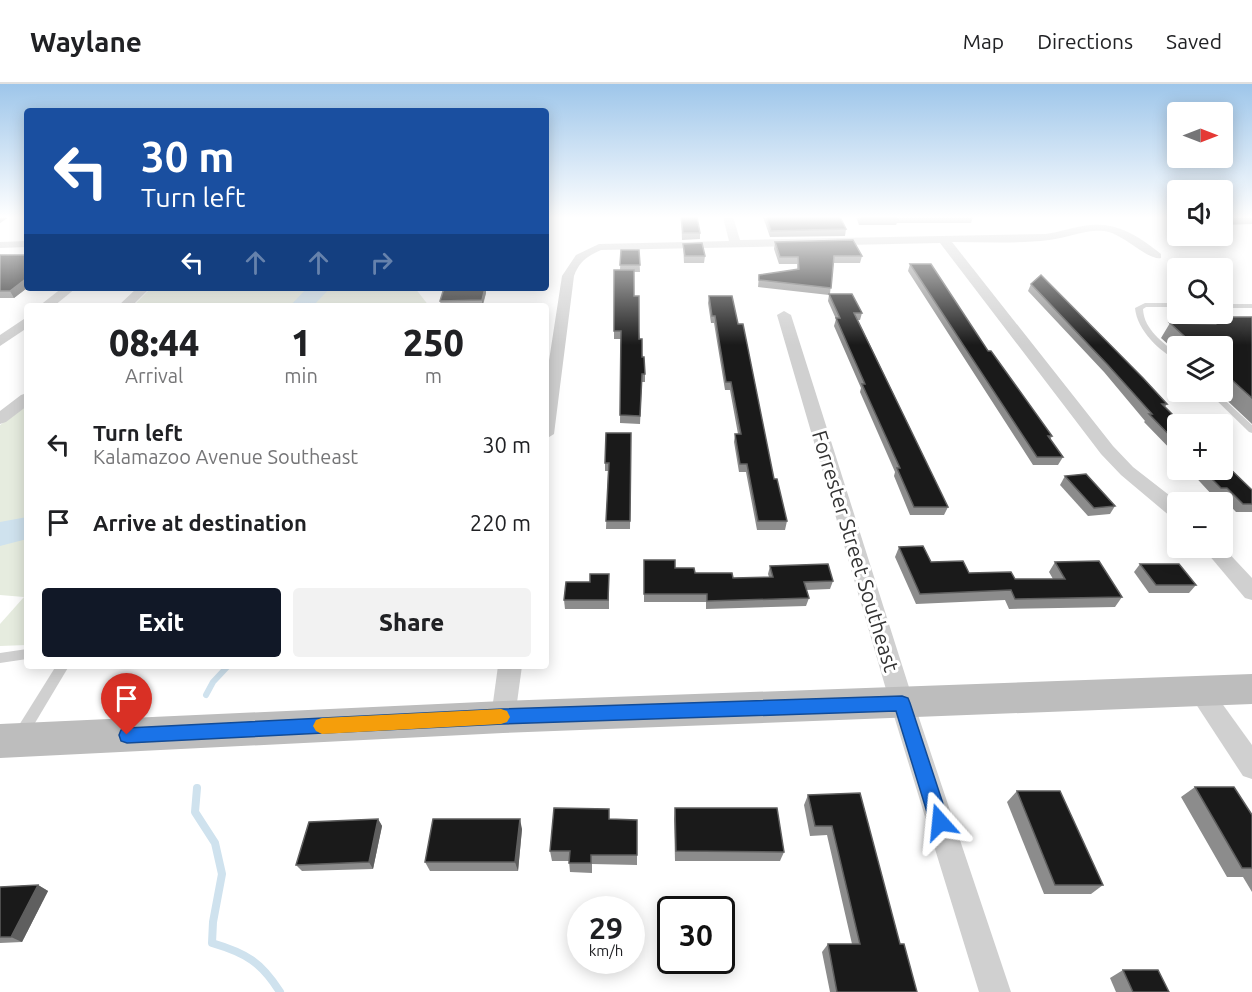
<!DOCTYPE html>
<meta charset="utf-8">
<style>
body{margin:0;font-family:Ubuntu,sans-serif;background:#f2f2f2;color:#202124;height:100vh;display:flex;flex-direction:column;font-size:22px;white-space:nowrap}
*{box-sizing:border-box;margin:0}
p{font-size:20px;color:#757577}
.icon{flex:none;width:33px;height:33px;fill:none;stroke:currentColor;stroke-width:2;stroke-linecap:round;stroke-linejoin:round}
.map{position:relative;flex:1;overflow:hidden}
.panel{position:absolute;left:24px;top:219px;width:525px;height:366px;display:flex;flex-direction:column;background:#fff;border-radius:6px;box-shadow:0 3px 15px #0003}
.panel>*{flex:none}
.guide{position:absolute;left:24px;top:24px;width:525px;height:183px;border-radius:6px;box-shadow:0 3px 15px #0003;background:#1a4fa0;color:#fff;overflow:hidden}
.needle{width:39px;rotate:90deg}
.tools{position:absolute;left:1167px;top:18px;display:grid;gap:12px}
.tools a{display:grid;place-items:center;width:66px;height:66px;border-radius:6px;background:#fff;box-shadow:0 3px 15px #0003;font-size:30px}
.speed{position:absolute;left:567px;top:812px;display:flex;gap:12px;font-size:30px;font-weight:700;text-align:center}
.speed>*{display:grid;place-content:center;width:78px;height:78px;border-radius:50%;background:#fff;box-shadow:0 3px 15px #0003;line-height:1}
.speed small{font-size:15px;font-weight:400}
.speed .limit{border:3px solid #111;border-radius:9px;background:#fff;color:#111}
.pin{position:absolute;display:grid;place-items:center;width:51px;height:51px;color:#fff;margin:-62px -26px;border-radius:50% 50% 50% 0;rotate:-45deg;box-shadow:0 0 6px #0007}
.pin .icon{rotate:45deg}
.me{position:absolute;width:66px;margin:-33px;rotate:342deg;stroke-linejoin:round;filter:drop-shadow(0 0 4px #0008)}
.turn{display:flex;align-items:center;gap:21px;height:126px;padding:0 18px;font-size:27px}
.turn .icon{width:78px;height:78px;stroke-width:2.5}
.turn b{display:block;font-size:42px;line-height:51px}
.lanes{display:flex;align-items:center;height:57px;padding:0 18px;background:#0003;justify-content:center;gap:30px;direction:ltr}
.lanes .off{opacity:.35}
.eta{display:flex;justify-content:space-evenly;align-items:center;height:102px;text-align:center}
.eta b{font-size:36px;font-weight:800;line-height:42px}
.button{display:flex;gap:12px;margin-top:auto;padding:12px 18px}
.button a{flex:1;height:69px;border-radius:6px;background:#111827;color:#fff;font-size:24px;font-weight:800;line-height:69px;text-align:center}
.button a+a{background:#f2f2f2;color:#202124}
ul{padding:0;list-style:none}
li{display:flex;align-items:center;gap:18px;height:78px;padding:0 18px}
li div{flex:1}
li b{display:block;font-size:22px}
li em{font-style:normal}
header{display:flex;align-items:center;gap:36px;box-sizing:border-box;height:84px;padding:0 30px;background:#fff;border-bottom:2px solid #e0e0e0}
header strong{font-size:28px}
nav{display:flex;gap:33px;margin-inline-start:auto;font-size:21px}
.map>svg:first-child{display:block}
</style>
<header>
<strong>Waylane</strong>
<nav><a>Map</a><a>Directions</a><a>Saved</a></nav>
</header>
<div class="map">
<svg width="1252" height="908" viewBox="0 0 1252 908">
<rect width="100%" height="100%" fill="#fff"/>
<g fill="#e6ecdf">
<polygon points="151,204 415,204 429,222 133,222"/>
<polygon points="27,321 27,561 0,562 0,540 24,513 0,511 0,341"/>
</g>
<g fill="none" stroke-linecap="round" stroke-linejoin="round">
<polyline stroke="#cfe2ee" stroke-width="6" points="206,611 213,598 228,582"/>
<path stroke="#cfe2ee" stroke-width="8" d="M197,704L195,728L215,759L222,790L213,838L212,859C246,869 261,878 280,908"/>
<g fill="#cfe2ee" fill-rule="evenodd">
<polygon points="307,204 330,204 313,222 290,222"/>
<polygon points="27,433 27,455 0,462 0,438"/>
</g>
<g fill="#d0d0d0" fill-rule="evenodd">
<path d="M1145,219H1178V223H1146L1143,225C1144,246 1163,258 1178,271V277C1159,267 1137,246 1135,224Z"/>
<rect x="1222" y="220" width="30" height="4"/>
<polygon points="1208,308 1216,308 1252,341 1252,349 1249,348"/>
<polygon points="27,565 27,575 0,579 0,569"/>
<polygon points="56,582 69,582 26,654 21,656 16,654 14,650 16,646"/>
</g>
<g fill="#d0d0d0" fill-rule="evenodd">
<path d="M723,133H733L740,156L1046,150C1059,148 1071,144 1083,142C1114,136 1138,151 1161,170V174C1148,177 1123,149 1104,147C1085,145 1068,154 1049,156C1017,160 984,158 952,158L1113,362L1133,383L1178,418V434L1171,433L1121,391L1101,370L940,159L601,166C587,172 579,178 574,192L554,350L546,355V296L562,192L576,171L599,160L729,157Z"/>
<polygon points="27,157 27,163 0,164 0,158"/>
<polygon points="62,204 76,204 54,222 39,222"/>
<polygon points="137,204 150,204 132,222 118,222"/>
<polygon points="784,227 791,231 914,619 1011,908 979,908 890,619 777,231"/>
<polygon points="27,233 27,244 0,262 0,251"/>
<polygon points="27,309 27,322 6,338 0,340 0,327 21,311"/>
<polygon points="1222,462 1252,494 1252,516 1245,514 1203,464"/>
<polygon points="498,582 522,582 515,633 512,641 503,644 494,641 491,633"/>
<polygon points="1200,597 1208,600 1252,661 1252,695 1243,692 1192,614 1188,607 1192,600"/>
</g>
<polygon fill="#bdbdbd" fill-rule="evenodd" points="1252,590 1252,620 503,649 0,674 0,640 503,617"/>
</g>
<g fill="#8c8c8c">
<polygon points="681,133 700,149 700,155 682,156"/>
<polygon points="763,133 840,133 846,145 845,152 770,153"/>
<polygon points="856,133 973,133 971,139 897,139 896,141 859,141"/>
<polygon points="1222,133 1252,133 1252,140 1222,141"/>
<polygon points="775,158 862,172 860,179 833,179 830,210 862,229 860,236 858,236 948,423 944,431 910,431 894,392 895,388 860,308 861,304 834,242 836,235 828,217 829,211 758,203 759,191 797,186 797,180 779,180 774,165"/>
<polygon points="683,160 705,172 704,179 684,179"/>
<polygon points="621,166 639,166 640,188 634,188 634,212 645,290 645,298 642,298 640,340 620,339 621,255 614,255 614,247 620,186"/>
<polygon points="0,171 27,171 27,204 14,214 0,214"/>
<polygon points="910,180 988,267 1052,352 1050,356 1063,373 1058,381 1033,381 908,187"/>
<polygon points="1031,200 1167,320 1165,323 1178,340 1178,373 1144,338 1145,337 1104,288 1028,207"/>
<polygon points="486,209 483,222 441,222 440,217"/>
<polygon points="709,212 774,395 787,437 785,446 757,446 746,388 739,388 734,358 735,350 738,350 730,306 725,306 714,239 711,239 708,219"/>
<polygon points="1207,233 1252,233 1252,340 1218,308 1222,308 1222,262 1178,262 1178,269 1161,254 1170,239 1202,240"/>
<polygon points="631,349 630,445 606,445 608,387 605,387 605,379"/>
<polygon points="1189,386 1222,386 1252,406 1252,428 1236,428 1221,412 1214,413"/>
<polygon points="1065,392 1115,422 1110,430 1088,432 1060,401"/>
<polygon points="899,463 931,478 969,489 1015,495 1053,495 1049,488 1055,478 1122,513 1115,523 1009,525 1005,516 916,520 895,473"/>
<polygon points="644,476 695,489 733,494 769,493 768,490 770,482 833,497 830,505 806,506 809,514 806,522 706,525 706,518 644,518"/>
<polygon points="1140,480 1196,501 1189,509 1149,509 1134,488"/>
<polygon points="609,490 609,525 565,525 564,516"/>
<polygon points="1195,703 1252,731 1252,808 1243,793 1227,793 1181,713"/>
<polygon points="1017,707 1103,801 1091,810 1044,810 1007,718"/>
<polygon points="860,709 900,860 917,908 830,908 822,868 828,860 852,860 827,751 810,752 804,721 808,711"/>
<polygon points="675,724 784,768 780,777 675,777 674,735"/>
<polygon points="378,735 382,742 373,785 302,787 296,781"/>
<polygon points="610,735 637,736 637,781 592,780 592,789 570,788 569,777 552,777 550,767"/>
<polygon points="522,745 518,787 430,787 425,778"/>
<polygon points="38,801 48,807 22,858 0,859 0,803"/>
<polygon points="1123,886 1169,908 1116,908 1110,894"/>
</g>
<g fill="#5f5f5f">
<polygon points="0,133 9,133 0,139"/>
<polygon points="27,194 27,204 14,214 10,207"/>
<polygon points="485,204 486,204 486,209 482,222 482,216"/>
<polygon points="378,735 382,742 373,785 369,778"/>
<polygon points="520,735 522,745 518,787 515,778"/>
<polygon points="38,801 48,807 22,858 11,853"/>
</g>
<g fill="#1a1a1a" stroke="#5f5f5f" stroke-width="1.5">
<polygon points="681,133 697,133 700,149 683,149"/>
<polygon points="766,133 840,133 846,145 771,147"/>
<polygon points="860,133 897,133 898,135 861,135"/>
<polygon points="853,156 862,172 834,172 831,204 759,196 759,191 799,185 798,173 780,173 775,158"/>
<polygon points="702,159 705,172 685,172 683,160"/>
<polygon points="621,166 639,166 640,181 620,181"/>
<polygon points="0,171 27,171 27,194 10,207 0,207"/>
<polygon points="910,180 931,180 988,267 991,267 1052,352 1048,352 1063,373 1037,373"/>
<polygon points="614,186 634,186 634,212 639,212 639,255 642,255 642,273 644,273 645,290 642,290 640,332 620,331 621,247 614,247"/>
<polygon points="1041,191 1143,294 1167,320 1162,320 1182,340 1178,340 1178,360 1149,330 1152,330 1108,281 1031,200"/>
<polygon points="444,204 485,204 482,216 440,217"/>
<polygon points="829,210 852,210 862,229 854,229 948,423 914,423 897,384 900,384 862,300 865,300 836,234 840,234"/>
<polygon points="709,212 732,212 738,240 743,240 774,395 777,395 787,437 758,437 747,380 740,380 735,350 741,350 731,298 726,298 715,232 712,232"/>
<polygon points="1207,233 1252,233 1252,314 1222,287 1222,262 1195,262 1170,239 1215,240"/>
<polygon points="606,349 631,349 630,437 606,437 609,379 605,379"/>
<polygon points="1222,377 1252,406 1252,420 1243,420 1227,404 1221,404 1203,386 1222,386"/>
<polygon points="1086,390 1115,422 1094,424 1065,392"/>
<polygon points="923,462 931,478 963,477 969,489 1011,488 1015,495 1065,495 1055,478 1099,477 1122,513 1015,515 1011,506 920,510 899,463"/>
<polygon points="644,476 675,476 675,484 694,484 695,489 732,489 733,494 773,493 770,482 828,480 833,497 804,498 809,514 707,517 707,510 644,510"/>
<polygon points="1140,480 1179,480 1196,501 1156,501"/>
<polygon points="590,490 609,490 608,516 564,516 566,498 590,498"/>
<polygon points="1195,703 1234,703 1252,731 1252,784 1242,784"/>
<polygon points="1017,707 1060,707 1103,801 1055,801"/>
<polygon points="860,709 900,860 904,860 917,908 837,908 828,860 860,860 832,742 815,742 808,711"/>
<polygon points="554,724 609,725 609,735 637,736 637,771 591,771 591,779 569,779 570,767 550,767"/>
<polygon points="675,724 777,724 784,768 676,767"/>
<polygon points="378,735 369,778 296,781 309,738"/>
<polygon points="433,735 520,735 515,778 425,778"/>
<polygon points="38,801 11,853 0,853 0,803"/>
<polygon points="1123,886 1158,886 1169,908 1133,908"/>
</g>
<linearGradient id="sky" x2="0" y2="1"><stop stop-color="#9ec6ea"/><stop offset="0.51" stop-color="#fff"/><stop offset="1" stop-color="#fff" stop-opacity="0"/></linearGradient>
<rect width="1252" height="261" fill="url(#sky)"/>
<polygon fill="#1a73e8" stroke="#114b97" stroke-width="1.5" points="902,612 908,614 910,619 949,738 947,744 940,747 933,744 930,738 896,627 502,640 127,659 121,657 119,651 121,646 127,644 502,625"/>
<polygon fill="#f59e0b" points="501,625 507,627 510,633 507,638 501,640 322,650 316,647 313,642 316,636 322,634"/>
<g text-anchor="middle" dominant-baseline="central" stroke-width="6" stroke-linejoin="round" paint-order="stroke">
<g font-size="21" fill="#333" stroke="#fff">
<text transform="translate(856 467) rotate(73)">Forrester Street Southeast</text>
</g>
</g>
</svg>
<div class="tools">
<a><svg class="needle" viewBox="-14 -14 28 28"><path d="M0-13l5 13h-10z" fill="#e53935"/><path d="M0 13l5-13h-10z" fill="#757577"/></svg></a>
<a><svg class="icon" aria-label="sound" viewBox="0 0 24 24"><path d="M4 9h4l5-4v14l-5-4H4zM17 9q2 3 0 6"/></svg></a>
<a><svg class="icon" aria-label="search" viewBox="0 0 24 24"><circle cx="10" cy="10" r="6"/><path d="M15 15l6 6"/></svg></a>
<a><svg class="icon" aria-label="layers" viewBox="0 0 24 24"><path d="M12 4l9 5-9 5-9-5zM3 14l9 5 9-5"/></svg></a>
<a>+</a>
<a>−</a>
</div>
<div class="speed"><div>29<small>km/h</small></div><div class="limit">30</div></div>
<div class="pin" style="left:127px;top:651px;background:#d93025"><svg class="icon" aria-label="arrive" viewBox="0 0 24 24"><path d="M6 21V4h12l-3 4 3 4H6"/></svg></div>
<svg class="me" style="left:940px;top:738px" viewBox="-20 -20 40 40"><path d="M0-17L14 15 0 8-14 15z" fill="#1a73e8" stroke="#fff" stroke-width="4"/></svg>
<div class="guide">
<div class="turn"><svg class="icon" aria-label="left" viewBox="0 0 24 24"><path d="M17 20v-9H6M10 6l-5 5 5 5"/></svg><div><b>30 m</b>Turn left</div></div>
<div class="lanes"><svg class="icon" aria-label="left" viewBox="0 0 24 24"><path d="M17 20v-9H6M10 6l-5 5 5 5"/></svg><svg class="icon off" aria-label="ahead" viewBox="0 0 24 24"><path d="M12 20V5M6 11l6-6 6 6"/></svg><svg class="icon off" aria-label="ahead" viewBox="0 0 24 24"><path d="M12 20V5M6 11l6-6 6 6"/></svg><svg class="icon off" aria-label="right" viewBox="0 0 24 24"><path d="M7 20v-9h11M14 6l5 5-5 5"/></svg></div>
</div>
<section class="panel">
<div class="eta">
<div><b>08:44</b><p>Arrival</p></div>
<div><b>1</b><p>min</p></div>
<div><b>250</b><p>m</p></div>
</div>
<ul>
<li><svg class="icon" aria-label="left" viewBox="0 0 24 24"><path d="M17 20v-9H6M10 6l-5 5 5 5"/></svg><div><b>Turn left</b><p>Kalamazoo Avenue Southeast</p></div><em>30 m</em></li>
<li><svg class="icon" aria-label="arrive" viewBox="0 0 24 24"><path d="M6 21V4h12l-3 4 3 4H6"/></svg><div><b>Arrive at destination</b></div><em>220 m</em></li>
</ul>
<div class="button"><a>Exit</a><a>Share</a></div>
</section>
</div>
